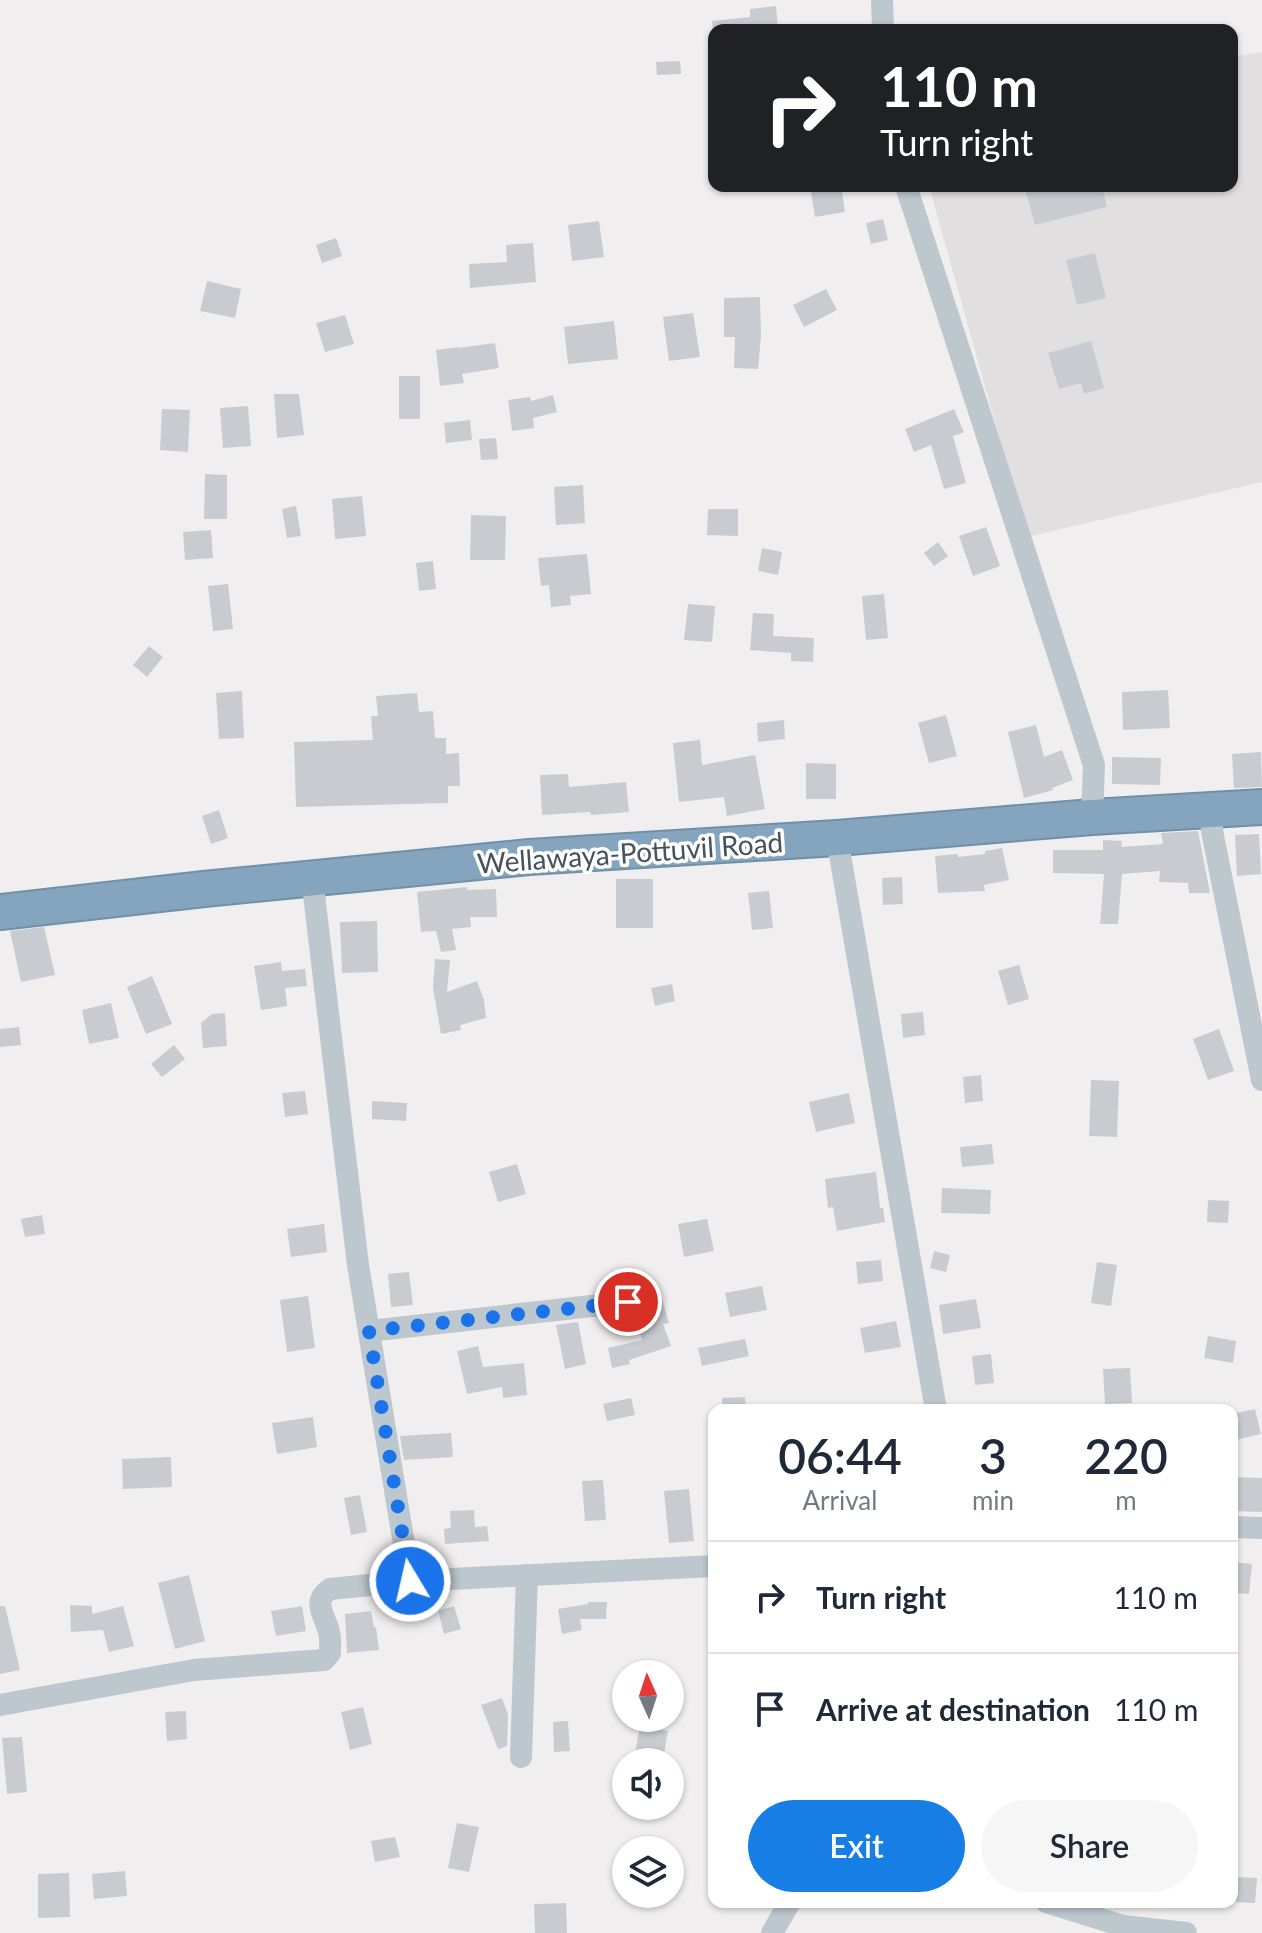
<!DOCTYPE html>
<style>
body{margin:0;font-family:Lato,sans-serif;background:#f6f6f7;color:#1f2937;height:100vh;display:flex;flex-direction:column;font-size:30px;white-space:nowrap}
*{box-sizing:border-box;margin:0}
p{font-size:26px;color:#747a83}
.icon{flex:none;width:44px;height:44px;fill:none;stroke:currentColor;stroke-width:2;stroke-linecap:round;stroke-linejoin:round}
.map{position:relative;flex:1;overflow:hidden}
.drawer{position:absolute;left:708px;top:1404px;width:530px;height:504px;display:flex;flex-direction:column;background:#fff;border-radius:16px;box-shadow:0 2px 6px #0004}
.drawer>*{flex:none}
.hud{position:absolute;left:708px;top:24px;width:530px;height:168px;border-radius:16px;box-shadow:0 2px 6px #0004;background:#202124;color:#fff;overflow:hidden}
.needle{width:52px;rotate:357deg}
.fabs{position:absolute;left:612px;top:1660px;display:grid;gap:16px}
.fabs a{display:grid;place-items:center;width:72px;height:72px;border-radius:50%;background:#fff;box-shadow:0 2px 6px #0004;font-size:40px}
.pin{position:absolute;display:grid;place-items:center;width:68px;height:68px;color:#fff;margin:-34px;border:4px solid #fff;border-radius:50%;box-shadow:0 2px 8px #0007}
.me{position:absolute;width:88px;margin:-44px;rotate:351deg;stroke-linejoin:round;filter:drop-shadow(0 0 6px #0008)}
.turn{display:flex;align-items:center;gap:28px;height:168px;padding:0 40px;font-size:36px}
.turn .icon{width:104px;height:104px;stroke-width:2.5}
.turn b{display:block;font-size:56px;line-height:68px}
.eta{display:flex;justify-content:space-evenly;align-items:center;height:136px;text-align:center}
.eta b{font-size:48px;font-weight:600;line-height:56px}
.action{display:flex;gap:16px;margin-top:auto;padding:16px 40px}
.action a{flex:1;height:92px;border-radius:48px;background:#167ee4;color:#fff;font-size:32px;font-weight:600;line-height:92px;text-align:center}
.action a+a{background:#f6f6f7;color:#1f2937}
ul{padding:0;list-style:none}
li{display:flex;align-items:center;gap:24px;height:112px;padding:0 40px;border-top:2px solid #e0e1e3}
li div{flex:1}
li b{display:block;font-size:30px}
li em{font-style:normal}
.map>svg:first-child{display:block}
</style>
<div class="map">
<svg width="1262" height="1933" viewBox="0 0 1262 1933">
<rect width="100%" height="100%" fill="#f1eeef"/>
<polygon fill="#e2dfe1" points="1262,52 1262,482 1027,537 929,186 1232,186 1232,57"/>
<g fill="#c8ccd1">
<polygon points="776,6 778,30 713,30 712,21 750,17 750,9"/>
<polygon points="680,61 681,74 657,75 656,62"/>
<polygon points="810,186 841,186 845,212 815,217"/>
<polygon points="1052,186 1102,186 1107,207 1035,225 1026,192"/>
<polygon points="883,219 888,240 871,244 866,223"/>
<polygon points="599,221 604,257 572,261 568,225"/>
<polygon points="336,238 342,256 322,263 316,245"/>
<polygon points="533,243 536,282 470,288 469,264 507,262 506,245"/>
<polygon points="1095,253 1106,298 1077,305 1066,260"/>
<polygon points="207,281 241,289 235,318 200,311"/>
<polygon points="826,289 837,310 804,327 793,305"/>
<polygon points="760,297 761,336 758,369 734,368 735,337 724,337 724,298"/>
<polygon points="693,313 700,357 669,361 663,317"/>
<polygon points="345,315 354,344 325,352 316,323"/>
<polygon points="614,321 618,359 568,364 564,327"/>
<polygon points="1091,341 1104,388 1084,394 1081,383 1059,389 1048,353"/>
<polygon points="495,343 499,368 462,374 464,383 440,386 436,350 459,347 459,348"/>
<rect x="399" y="376" width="21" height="43"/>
<polygon points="274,394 299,394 304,435 277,438"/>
<polygon points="553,395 557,412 533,418 534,428 512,431 508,400 530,397 531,401"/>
<polygon points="248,406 251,446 223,448 220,408"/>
<polygon points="162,409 190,410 188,452 160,450"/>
<polygon points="954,409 964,432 953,436 966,483 944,489 931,445 914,452 905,429"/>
<polygon points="470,420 472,440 446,443 444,423"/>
<polygon points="496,438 498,459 481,460 479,439"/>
<polygon points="205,474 227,475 227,519 204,519"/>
<polygon points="583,485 585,523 556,525 554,487"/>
<polygon points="362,496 366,536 335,539 332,499"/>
<polygon points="296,506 301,536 287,538 282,509"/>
<polygon points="708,509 738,509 738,536 707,535"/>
<polygon points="471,515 506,516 505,560 470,560"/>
<polygon points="986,527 1000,566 973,576 959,536"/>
<polygon points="211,530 213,558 185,560 183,532"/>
<polygon points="938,542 948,556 934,566 924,553"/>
<polygon points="762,548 782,552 778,575 758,571"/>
<polygon points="587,554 591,594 570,596 571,605 551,607 549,585 541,586 538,558"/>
<polygon points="433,561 436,589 419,591 416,563"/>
<polygon points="228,584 233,629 213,631 208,586"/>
<polygon points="884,594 888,638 866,640 862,596"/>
<polygon points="688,604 715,606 712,642 684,640"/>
<polygon points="753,613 774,614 773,636 814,638 813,662 791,661 791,653 750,650"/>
<polygon points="149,646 163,657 147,677 133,665"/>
<polygon points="1168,690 1170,728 1123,730 1122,692"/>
<polygon points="242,691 244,738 219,739 216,693"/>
<polygon points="417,693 419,712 433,711 435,738 446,738 446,754 459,753 460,786 448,786 448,803 296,807 294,742 373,740 371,716 378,716 376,696"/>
<polygon points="946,715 957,756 929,763 918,723"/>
<polygon points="784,720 785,739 758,742 757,723"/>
<polygon points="1036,725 1044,757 1062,750 1073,780 1052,788 1053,790 1024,798 1008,732"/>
<polygon points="700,740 702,765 755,755 765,809 727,816 724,797 679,802 673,743"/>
<polygon points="1261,752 1262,787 1234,788 1232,754"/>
<polygon points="1112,757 1161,758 1160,785 1112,784"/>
<polygon points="806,763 836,764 836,799 806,799"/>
<polygon points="568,774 569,787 626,782 629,812 591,815 590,812 542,815 540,775"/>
<polygon points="219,810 228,838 211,844 202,816"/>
<polygon points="1198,831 1210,893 1189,893 1188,883 1159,882 1160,871 1122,874 1118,924 1100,924 1104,874 1053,873 1053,850 1103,850 1103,840 1122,841 1121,847 1163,844 1161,833"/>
<polygon points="1259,834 1261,874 1237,876 1235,835"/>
<polygon points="1002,848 1009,880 984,885 985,891 938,893 935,856 958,854 958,857 985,854 985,851"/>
<polygon points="902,877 903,904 883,905 882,878"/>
<rect x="616" y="879" width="37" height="49"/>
<polygon points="467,887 467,890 496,889 497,917 470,917 471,927 452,929 456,950 441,952 436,931 421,932 417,892"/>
<polygon points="769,891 773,928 752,930 748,893"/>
<polygon points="377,921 378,972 342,973 340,922"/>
<polygon points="44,927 55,975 21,982 10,931"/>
<polygon points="435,959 450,960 447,992 477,981 484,1000 486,1018 460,1025 461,1030 441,1034 433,988"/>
<polygon points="281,962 282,971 305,969 307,986 285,988 287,1006 261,1010 254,966"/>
<polygon points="1019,965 1029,999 1008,1005 998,971"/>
<polygon points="152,976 172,1024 146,1034 127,987"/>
<polygon points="672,984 675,1001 655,1006 651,988"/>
<polygon points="111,1003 119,1038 89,1044 82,1010"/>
<polygon points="923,1012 925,1035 903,1038 901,1014"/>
<polygon points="225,1013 227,1046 203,1048 201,1023 212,1014"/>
<polygon points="19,1027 21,1045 0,1047 0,1029"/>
<polygon points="1219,1029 1234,1071 1208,1080 1193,1039"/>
<polygon points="174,1045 185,1059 162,1077 151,1064"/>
<polygon points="981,1075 983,1101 965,1103 963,1077"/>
<polygon points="1091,1080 1119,1081 1117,1137 1089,1136"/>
<polygon points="305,1091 308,1114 285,1117 282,1093"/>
<polygon points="849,1093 855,1123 816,1132 809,1102"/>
<polygon points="372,1101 407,1103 406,1121 372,1119"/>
<polygon points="992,1144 994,1164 962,1167 960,1147"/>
<polygon points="517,1164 526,1194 498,1202 489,1172"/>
<polygon points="876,1172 880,1208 883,1208 885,1222 837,1231 833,1207 828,1208 825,1179"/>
<polygon points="942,1188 991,1190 990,1214 941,1213"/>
<polygon points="1208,1200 1229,1201 1228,1223 1207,1222"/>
<polygon points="42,1215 45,1234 25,1237 21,1219"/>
<polygon points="707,1219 714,1251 684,1257 678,1224"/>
<polygon points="324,1224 327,1252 291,1257 287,1229"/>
<polygon points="934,1251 950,1255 946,1272 930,1268"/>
<polygon points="881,1260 883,1281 858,1284 856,1262"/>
<polygon points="1097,1262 1117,1265 1111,1306 1091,1303"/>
<polygon points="409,1272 413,1305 391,1307 388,1274"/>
<polygon points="762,1286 767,1310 730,1317 725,1293"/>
<polygon points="308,1296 315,1348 287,1352 280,1300"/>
<polygon points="662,1299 669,1323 663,1324 671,1346 629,1360 630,1364 612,1368 608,1348 642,1340 634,1314 641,1306"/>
<polygon points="976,1299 981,1328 943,1334 939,1305"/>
<polygon points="896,1321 901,1347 865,1353 860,1328"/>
<polygon points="578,1322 586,1364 565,1369 556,1325"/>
<polygon points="1208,1336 1236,1341 1233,1363 1204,1358"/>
<polygon points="745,1339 749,1356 702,1366 698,1348"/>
<polygon points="478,1346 483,1367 524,1363 527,1395 503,1398 502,1387 467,1394 457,1351"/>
<polygon points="991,1354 994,1383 975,1385 972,1356"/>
<polygon points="1130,1368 1132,1403 1105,1404 1103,1369"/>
<polygon points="745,1397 746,1410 722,1410 722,1398"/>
<polygon points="631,1398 635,1415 607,1421 603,1404"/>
<polygon points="1255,1409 1261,1434 1232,1441 1232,1414"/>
<polygon points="313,1417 317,1447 277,1454 272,1423"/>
<polygon points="451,1433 453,1457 404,1460 400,1436"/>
<polygon points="171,1457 172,1487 123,1489 122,1459"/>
<polygon points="1232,1477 1262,1478 1262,1512 1232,1511"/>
<polygon points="603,1480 606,1520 585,1521 582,1481"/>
<polygon points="689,1489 694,1541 669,1543 664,1491"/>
<polygon points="360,1495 367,1532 351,1535 344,1498"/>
<polygon points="474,1510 475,1527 487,1526 489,1541 445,1544 444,1529 451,1528 450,1511"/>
<polygon points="1232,1562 1252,1564 1249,1594 1232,1593"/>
<polygon points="189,1575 205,1641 175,1649 158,1583"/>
<polygon points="588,1602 607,1602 606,1619 580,1619 582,1630 562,1634 558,1609 588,1604"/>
<polygon points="70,1605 92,1606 92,1614 123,1606 134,1646 109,1652 103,1630 71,1632"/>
<polygon points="0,1606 5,1606 20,1670 0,1674"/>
<polygon points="302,1606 306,1631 276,1636 271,1611"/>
<polygon points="454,1606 461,1629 444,1634 438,1611"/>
<polygon points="371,1611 374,1627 376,1627 379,1650 347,1653 345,1614"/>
<polygon points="502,1698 508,1715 507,1746 498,1749 481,1705"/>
<polygon points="363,1707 372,1744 350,1750 341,1712"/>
<polygon points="186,1711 187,1739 167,1741 165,1712"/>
<polygon points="568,1721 570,1751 554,1752 553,1722"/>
<polygon points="640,1726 668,1731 663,1759 635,1753"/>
<polygon points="22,1737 27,1792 7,1794 2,1738"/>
<polygon points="457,1823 479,1827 469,1872 448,1868"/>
<polygon points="395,1837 400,1857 375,1862 371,1841"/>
<polygon points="125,1871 127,1896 94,1899 92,1874"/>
<polygon points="69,1873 70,1917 38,1918 38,1874"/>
<polygon points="1238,1877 1257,1878 1255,1903 1236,1902"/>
<polygon points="566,1903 567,1933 535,1933 534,1904"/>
</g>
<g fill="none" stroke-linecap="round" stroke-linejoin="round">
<g stroke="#7090aa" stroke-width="38">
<polyline id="highway" points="0,912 204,889 529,857 837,838 1092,817 1262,807"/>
</g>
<g stroke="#bcc7ce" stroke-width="22">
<polyline points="882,0 883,30"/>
<polyline points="906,186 1094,765 1092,817"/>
<polyline points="1211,810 1212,831 1262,1080"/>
<polyline points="837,838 936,1410"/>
<polyline points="312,878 358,1265 410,1581"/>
<polyline points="369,1331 628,1302"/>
<polyline points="1232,1527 1262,1528"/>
<path d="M0,1705L194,1670L324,1660L330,1653C330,1646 331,1639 329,1632C325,1615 311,1602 330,1589L410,1581L714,1566"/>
<polyline points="521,1757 527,1575"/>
<polyline points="1046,1902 1123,1926 1186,1933"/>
<polyline points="772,1933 790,1902"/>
</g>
<use href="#highway" stroke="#85a5be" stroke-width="34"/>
</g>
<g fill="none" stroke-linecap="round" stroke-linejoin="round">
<polyline stroke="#1a73e8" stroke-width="14" stroke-dasharray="0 25.2" points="410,1581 369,1331 628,1302"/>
</g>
<g text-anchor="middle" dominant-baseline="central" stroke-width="7" stroke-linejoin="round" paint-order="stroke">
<g font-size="28" fill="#46535c" stroke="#fff">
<text transform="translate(630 852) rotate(-4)">Wellawaya-Pottuvil Road</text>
</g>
</g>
</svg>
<div class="fabs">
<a><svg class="needle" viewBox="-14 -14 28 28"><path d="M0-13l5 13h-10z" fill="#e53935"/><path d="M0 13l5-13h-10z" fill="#747a83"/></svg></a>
<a><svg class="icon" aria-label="sound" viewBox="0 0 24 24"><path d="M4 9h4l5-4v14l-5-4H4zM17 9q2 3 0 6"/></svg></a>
<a><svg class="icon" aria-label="layers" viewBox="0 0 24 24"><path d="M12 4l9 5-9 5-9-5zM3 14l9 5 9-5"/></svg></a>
</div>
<div class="pin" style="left:628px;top:1302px;background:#d93025"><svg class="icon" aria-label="arrive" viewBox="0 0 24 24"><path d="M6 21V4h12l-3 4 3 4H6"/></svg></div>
<svg class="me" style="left:410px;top:1581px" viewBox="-20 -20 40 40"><circle r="17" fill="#1a73e8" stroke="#fff" stroke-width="3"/><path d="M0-11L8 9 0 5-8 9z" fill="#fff"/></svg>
<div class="hud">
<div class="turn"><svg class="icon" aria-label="right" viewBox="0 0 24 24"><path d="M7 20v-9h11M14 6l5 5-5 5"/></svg><div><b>110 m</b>Turn right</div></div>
</div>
<section class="drawer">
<div class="eta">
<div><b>06:44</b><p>Arrival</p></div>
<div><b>3</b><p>min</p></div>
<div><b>220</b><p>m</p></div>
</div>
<ul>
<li><svg class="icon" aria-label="right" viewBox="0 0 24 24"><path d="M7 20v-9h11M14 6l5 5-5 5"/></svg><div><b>Turn right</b></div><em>110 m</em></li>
<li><svg class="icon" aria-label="arrive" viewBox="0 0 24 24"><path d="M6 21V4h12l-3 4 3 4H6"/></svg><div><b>Arrive at destination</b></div><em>110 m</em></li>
</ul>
<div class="action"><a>Exit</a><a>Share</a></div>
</section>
</div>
